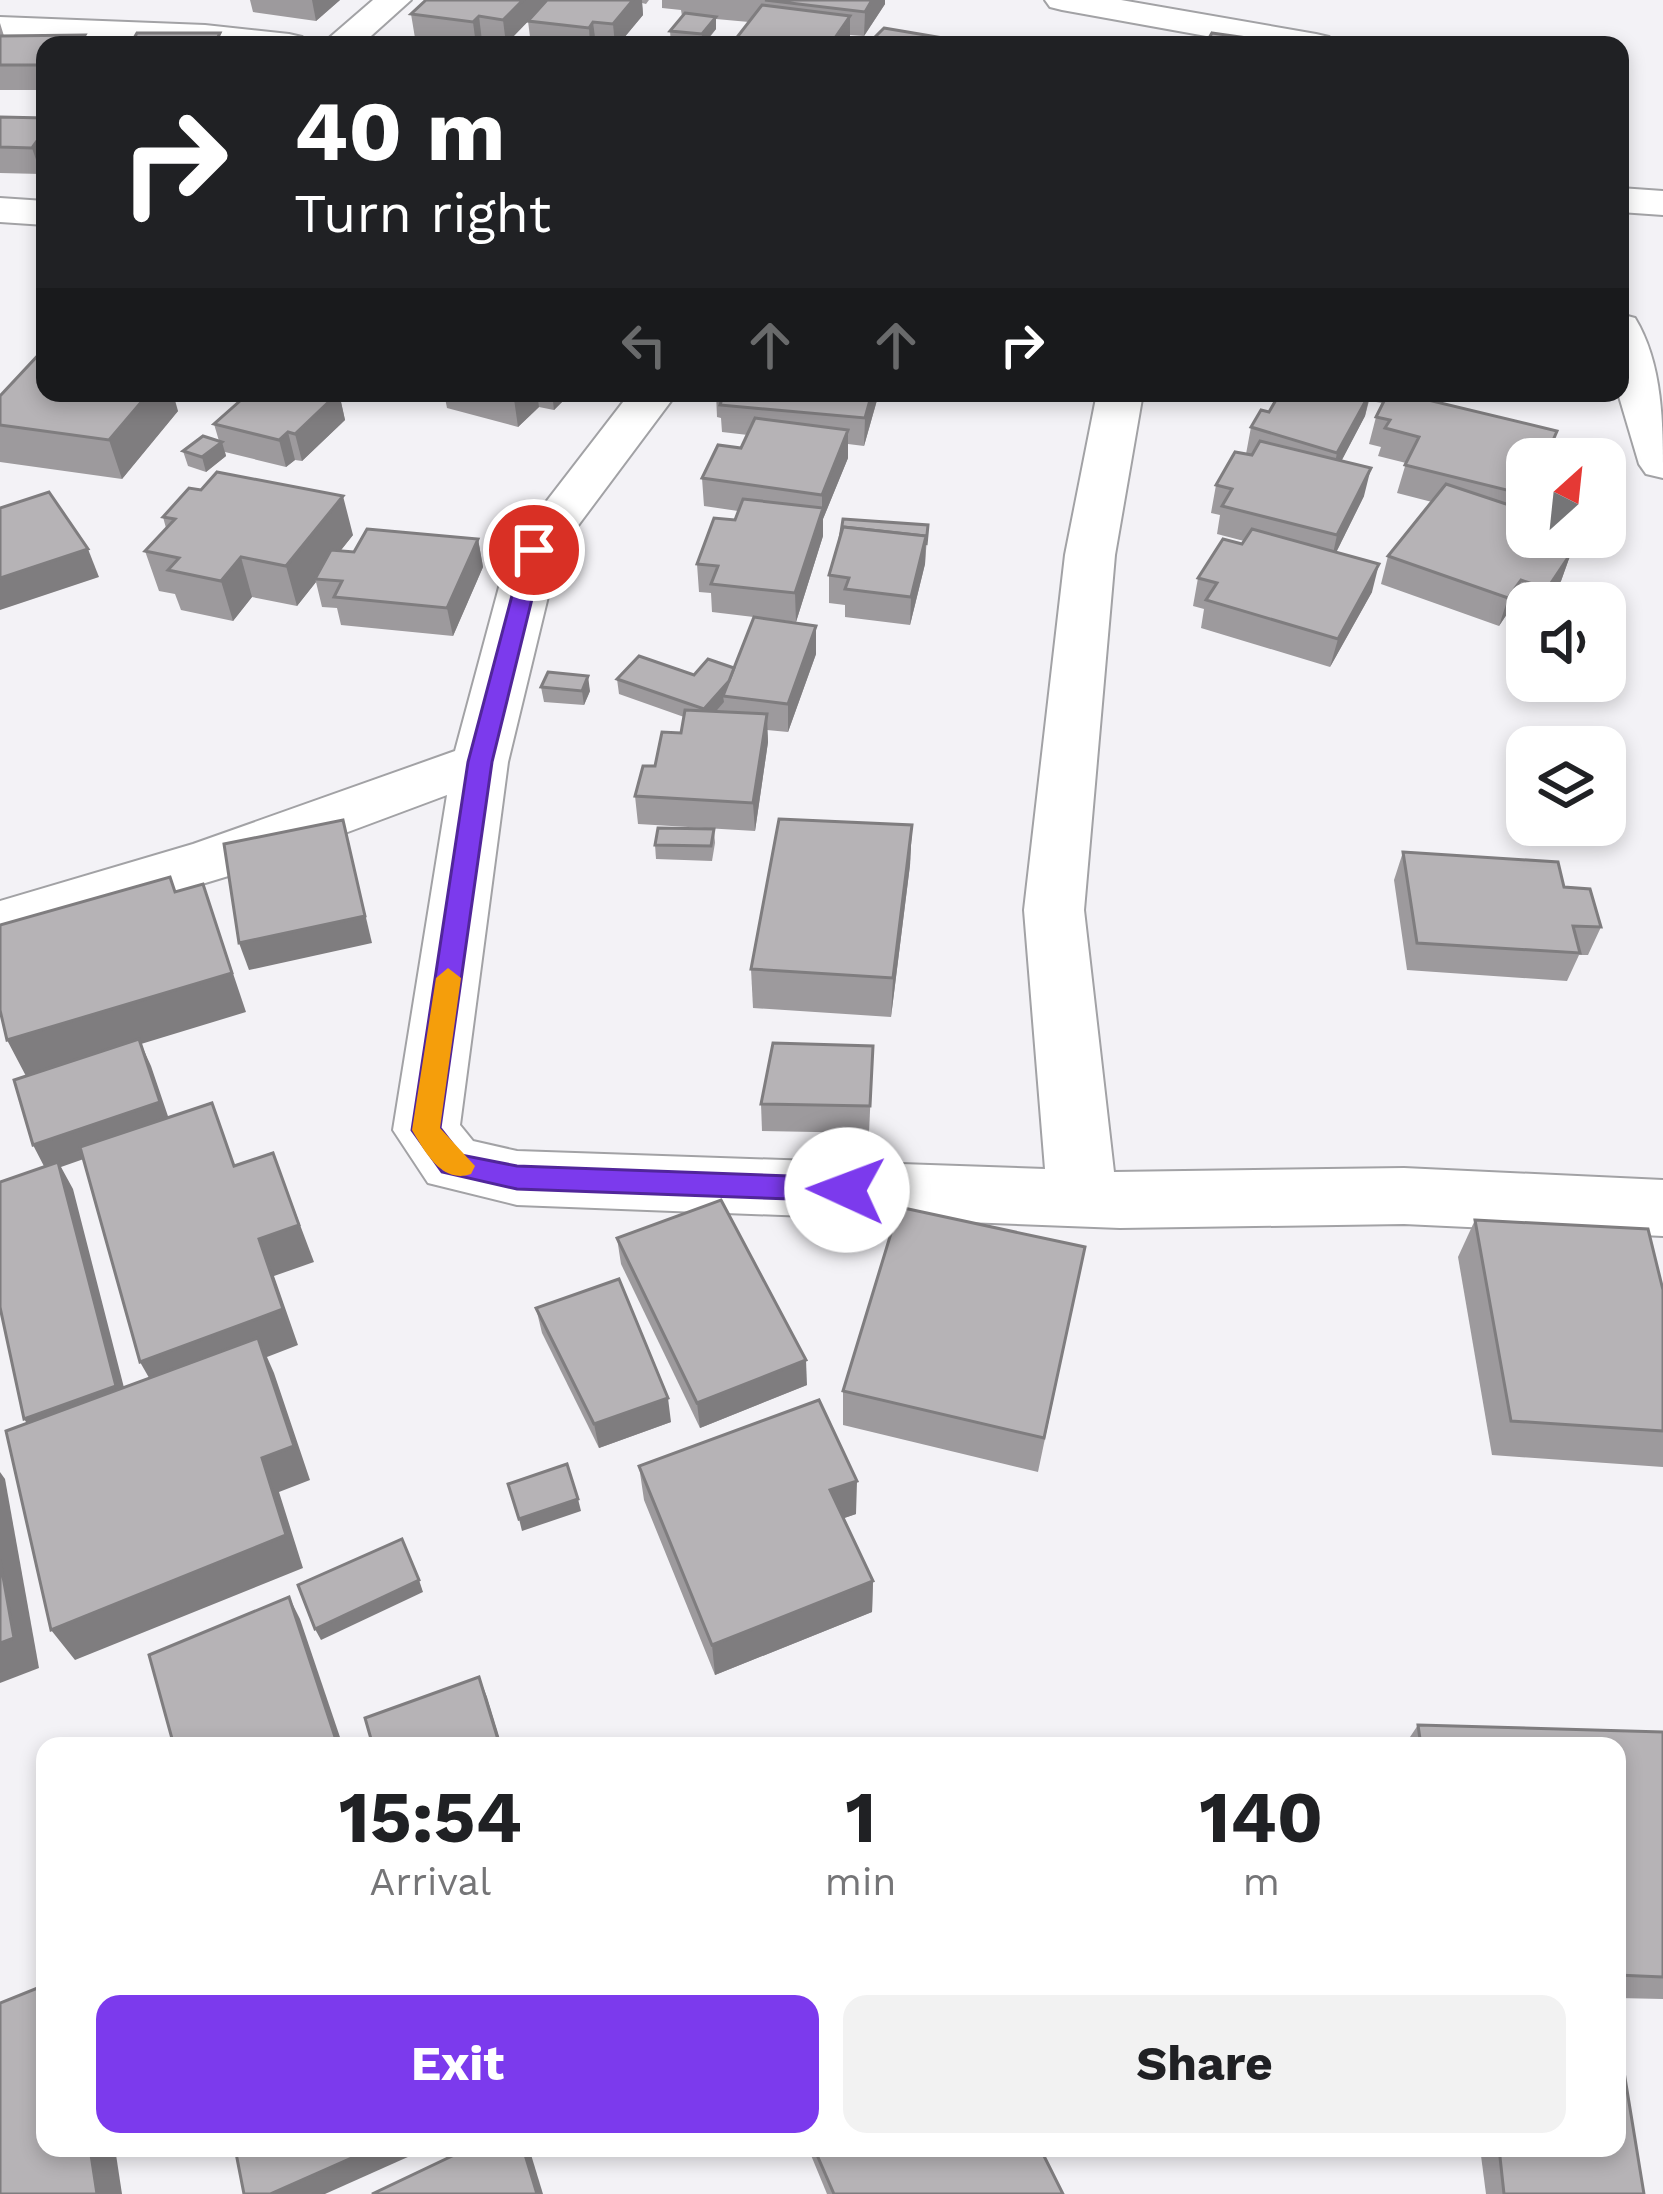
<!DOCTYPE html>
<style>
body{margin:0;font-family:"Work Sans",sans-serif;background:#f2f2f2;color:#202124;height:100vh;display:flex;flex-direction:column;font-size:45px;white-space:nowrap}
*{box-sizing:border-box;margin:0}
p{font-size:39px;color:#757577}
.icon{flex:none;width:66px;height:66px;fill:none;stroke:currentColor;stroke-width:2;stroke-linecap:round;stroke-linejoin:round}
.map{position:relative;flex:1;overflow:hidden}
.panel{position:absolute;left:36px;top:1737px;width:1590px;height:420px;display:flex;flex-direction:column;background:#fff;border-radius:24px;box-shadow:0 6px 18px #0003}
.panel>*{flex:none}
.top-card{position:absolute;left:36px;top:36px;width:1593px;height:366px;border-radius:24px;box-shadow:0 6px 18px #0003;background:#202124;color:#fff;overflow:hidden}
.needle{width:78px;rotate:27deg}
.buttons{position:absolute;left:1506px;top:438px;display:grid;gap:24px}
.buttons a{display:grid;place-items:center;width:120px;height:120px;border-radius:24px;background:#fff;box-shadow:0 6px 18px #0003;font-size:60px}
.pin{position:absolute;display:grid;place-items:center;width:102px;height:102px;color:#fff;margin:-51px;border:6px solid #fff;border-radius:50%;box-shadow:0 3px 12px #0007}
.me{position:absolute;width:132px;margin:-66px;rotate:272deg;stroke-linejoin:round;filter:drop-shadow(0 0 9px #0008)}
.turn{display:flex;align-items:center;gap:42px;height:252px;padding:0 60px;font-size:54px}
.turn .icon{width:156px;height:156px;stroke-width:2.5}
.turn b{display:block;font-size:84px;line-height:102px}
.lanes{display:flex;align-items:center;height:114px;padding:0 60px;background:#0003;justify-content:center;gap:60px;direction:ltr}
.lanes .off{opacity:.35}
.eta{display:flex;justify-content:space-evenly;align-items:center;height:204px;text-align:center}
.eta b{font-size:72px;font-weight:700;line-height:84px}
.primary-button{display:flex;gap:24px;margin-top:auto;padding:24px 60px}
.primary-button a{flex:1;height:138px;border-radius:24px;background:#7c3aed;color:#fff;font-size:48px;font-weight:700;line-height:138px;text-align:center}
.primary-button a+a{background:#f2f2f2;color:#202124}
.map>svg:first-child{display:block}
</style>
<div class="map">
<svg width="1663" height="2194" viewBox="0 0 1663 2194">
<rect width="100%" height="100%" fill="#f3f2f6"/>
<g fill="none" stroke-linecap="round" stroke-linejoin="round">
<g stroke="#a2a2a5" stroke-width="4">
<g id="minor">
<polygon points="373,0 411,0 361,45 321,45"/>
<polygon points="1045,0 1121,0 1316,34 1329,37 1334,45 1256,45 1062,10 1050,7"/>
<polygon points="0,17 205,25 289,34 302,37 307,45 0,39"/>
<polygon points="1620,188 1663,191 1663,215 1620,212"/>
<polygon points="0,198 45,201 45,225 0,222"/>
<path d="M1620,314L1635,318C1663,364 1663,425 1663,478L1646,474L1639,464L1618,393Z"/>
<polygon points="630,393 677,393 559,551 508,762 460,1125 473,1141 517,1151 1045,1169 1024,910 1065,555 1097,393 1143,393 1115,555 1084,910 1114,1172 1404,1168 1663,1180 1663,1236 1404,1224 1120,1228 517,1205 428,1183 393,1130 447,795 235,874 0,945 0,901 193,844 455,751 509,550"/>
</g>
</g>
<use href="#minor" fill="#fff" fill-rule="evenodd"/>
</g>
<g fill="#9d9a9d">
<polygon points="250,0 340,0 316,21 253,12"/>
<polygon points="426,0 546,1 649,0 646,4 642,3 643,15 618,45 531,45 528,21 506,44 482,41 478,45 465,45 415,38 411,14"/>
<polygon points="662,0 885,0 885,4 864,36 850,35 850,40 749,22 716,19 716,29 704,45 671,44 670,31 682,16 681,10 662,8"/>
<polygon points="0,23 4,36 85,35 88,45 45,45 45,90 0,90"/>
<polygon points="0,117 45,118 45,167 41,174 0,173"/>
<polygon points="339,393 345,420 302,461 295,460 286,467 225,452 226,456 206,472 188,466 183,451 219,441 214,424"/>
<polygon points="377,393 434,393 427,402"/>
<polygon points="444,393 571,393 554,410 539,407 518,427 447,408"/>
<polygon points="716,393 879,393 864,446 848,444 848,458 823,519 823,536 796,622 712,612 711,593 699,592 697,564 735,520 738,511 704,506 702,478 741,448 748,435 722,432 721,418 717,417"/>
<polygon points="1280,393 1419,393 1418,398 1527,459 1527,537 1553,537 1550,546 1571,553 1561,581 1546,603 1527,603 1527,614 1511,608 1499,626 1381,584 1388,556 1432,502 1397,493 1406,463 1378,456 1381,447 1369,444 1376,417 1383,403 1369,401 1365,416 1341,461 1364,496 1336,552 1372,592 1330,667 1201,628 1204,609 1193,606 1198,578 1244,541 1217,534 1220,515 1211,513 1216,485 1246,454 1251,427 1269,412"/>
<polygon points="0,396 178,411 122,479 0,462"/>
<polygon points="163,517 353,535 341,550 354,552 478,539 483,567 453,636 341,625 337,608 322,607 316,582 297,606 252,597 233,621 181,610 175,594 159,591 145,551 166,528"/>
<polygon points="928,525 925,564 910,625 845,617 845,605 829,603 829,575"/>
<polygon points="816,626 816,654 788,732 767,730 768,742 755,831 638,824 635,796 681,733 684,717 619,694 617,679 694,675 734,668"/>
<polygon points="541,687 590,691 584,705 544,702"/>
<polygon points="912,825 910,865 891,1017 753,1008 751,969"/>
<polygon points="714,829 715,843 712,861 656,859 655,845"/>
<polygon points="1403,852 1564,887 1601,927 1588,955 1579,955 1567,981 1407,970 1394,880"/>
<polygon points="873,1046 869,1133 762,1131 761,1104"/>
<polygon points="1475,1220 1663,1290 1663,1467 1492,1455 1458,1257"/>
<polygon points="617,1238 807,1385 700,1428 621,1264"/>
<polygon points="1085,1247 1038,1472 843,1425 843,1391"/>
<polygon points="536,1308 671,1422 599,1448 542,1333"/>
<polygon points="639,1466 856,1514 844,1518 873,1581 872,1612 715,1675 644,1500"/>
<polygon points="1418,1725 1663,1732 1663,1999 1617,1998 1617,1746 1404,1746"/>
<polygon points="808,2148 1040,2148 1063,2194 827,2194"/>
<polygon points="1480,2148 1617,2148 1644,2194 1486,2194"/>
</g>
<g fill="#7f7d7f">
<polygon points="312,0 340,0 316,21"/>
<polygon points="523,0 546,0 546,3 506,44 503,20"/>
<polygon points="633,0 642,0 643,15 618,45 615,45 613,24"/>
<polygon points="872,0 885,0 885,4 864,36 865,12"/>
<polygon points="479,16 482,41 476,45 473,22"/>
<polygon points="850,16 850,40 847,45 830,45"/>
<polygon points="716,17 716,29 702,45 702,34"/>
<polygon points="593,22 596,45 590,45 589,28"/>
<polygon points="45,130 45,167 41,174 32,148"/>
<polygon points="136,393 173,393 178,411 122,479 109,440"/>
<polygon points="339,393 345,420 302,461 295,434"/>
<polygon points="521,393 537,393 539,407 518,427 514,399"/>
<polygon points="552,393 571,393 554,410"/>
<polygon points="872,393 879,393 864,446 865,418"/>
<polygon points="1370,393 1365,416 1331,481 1337,453"/>
<polygon points="848,430 848,458 823,519 823,536 796,622 795,593 822,512 822,495"/>
<polygon points="288,432 295,460 286,467 279,440"/>
<polygon points="222,442 226,456 206,472 202,457"/>
<polygon points="1371,468 1364,496 1331,563 1337,535"/>
<polygon points="343,496 353,535 318,579 315,579 316,582 297,606 286,566"/>
<polygon points="926,536 925,564 910,625 911,597"/>
<polygon points="478,539 483,567 453,636 447,608"/>
<polygon points="88,549 99,577 0,610 0,578"/>
<polygon points="1571,553 1561,581 1546,603 1542,603 1547,589"/>
<polygon points="241,557 252,597 233,621 221,581"/>
<polygon points="1379,564 1372,592 1330,667 1338,639"/>
<polygon points="1521,580 1511,608 1499,626 1508,598"/>
<polygon points="816,626 816,654 788,732 788,704"/>
<polygon points="739,670 723,696 724,702 705,724 704,709"/>
<polygon points="588,676 590,691 584,705 582,691"/>
<polygon points="767,714 768,742 755,831 753,803"/>
<polygon points="343,820 372,943 249,970 239,943"/>
<polygon points="912,825 910,865 891,1017 893,978"/>
<polygon points="203,884 246,1012 141,1044 151,1066 172,1128 61,1167 73,1189 130,1411 40,1443 24,1419 47,1172 33,1145 27,1078 7,1040"/>
<polygon points="273,1153 314,1262 274,1276 298,1345 267,1357 274,1373 310,1480 279,1492 303,1568 75,1660 51,1630 262,1458 160,1397 140,1362 259,1239"/>
<polygon points="806,1360 807,1385 700,1428 697,1403"/>
<polygon points="668,1398 671,1422 599,1448 594,1424"/>
<polygon points="0,1472 5,1479 39,1668 0,1683"/>
<polygon points="857,1481 856,1514 830,1523 830,1490"/>
<polygon points="578,1499 581,1511 522,1531 519,1519"/>
<polygon points="419,1580 423,1592 321,1640 315,1629"/>
<polygon points="873,1581 872,1612 715,1675 712,1645"/>
<polygon points="289,1597 300,1619 343,1746 338,1746"/>
<polygon points="479,1677 487,1697 502,1746 500,1746"/>
<polygon points="90,2148 115,2148 122,2194 97,2194"/>
<polygon points="374,2148 428,2148 325,2194 270,2194"/>
<polygon points="523,2148 529,2148 543,2194 537,2194"/>
</g>
<g fill="#b6b3b6" stroke="#7f7d7f" stroke-width="3">
<polygon points="426,0 523,0 503,20 479,16 473,22 411,14"/>
<polygon points="547,0 633,0 613,24 593,22 589,28 528,21"/>
<polygon points="765,0 872,0 865,12"/>
<polygon points="762,5 850,16 830,45 731,45"/>
<polygon points="685,13 716,17 702,34 670,31"/>
<polygon points="884,28 949,39 945,43 958,45 867,45"/>
<polygon points="137,33 220,33 214,45 130,45"/>
<polygon points="1212,33 1289,44 1205,45"/>
<polygon points="85,35 79,45 45,45 45,65 0,65 0,36"/>
<polygon points="0,117 45,118 45,130 32,148 0,147"/>
<polygon points="42,351 45,352 45,393 149,393 109,440 0,425 0,396"/>
<polygon points="249,393 338,393 295,434 288,432 279,440 214,424"/>
<polygon points="490,393 521,393 514,399"/>
<polygon points="724,393 872,393 865,418 720,405"/>
<polygon points="1280,393 1370,393 1337,453 1251,427 1261,410 1269,412"/>
<polygon points="1388,393 1399,393 1557,431 1545,459 1527,459 1527,495 1405,465 1419,437 1385,428 1390,420 1376,417"/>
<polygon points="755,418 848,430 822,495 702,478 718,445 741,448"/>
<polygon points="203,436 222,442 202,457 183,451"/>
<polygon points="1260,441 1371,468 1337,535 1222,506 1232,489 1216,485 1235,452 1252,455"/>
<polygon points="217,472 343,496 286,566 241,557 221,581 168,570 179,558 145,551 175,519 163,517 189,488 201,490"/>
<polygon points="1446,484 1527,511 1527,537 1548,537 1543,543 1571,553 1547,589 1521,580 1508,598 1388,556"/>
<polygon points="49,492 88,549 0,578 0,508"/>
<polygon points="743,499 823,508 795,593 711,584 718,566 697,564 714,518 735,520"/>
<polygon points="843,519 928,525 926,545 926,536 843,527 840,539"/>
<polygon points="843,527 926,536 911,597 845,589 849,578 829,575"/>
<polygon points="367,529 478,539 447,608 334,597 342,581 315,579 331,550 354,552"/>
<polygon points="1252,529 1379,564 1338,639 1206,600 1217,583 1198,578 1223,539 1242,544"/>
<polygon points="754,617 816,626 788,704 723,696"/>
<polygon points="639,656 694,675 708,659 734,668 729,681 704,709 617,679"/>
<polygon points="548,672 588,676 582,691 541,687"/>
<polygon points="685,710 767,714 753,803 635,796 643,766 655,766 662,732 681,733"/>
<polygon points="779,819 912,825 893,978 751,969"/>
<polygon points="343,820 365,916 239,943 224,844"/>
<polygon points="658,828 714,829 711,846 655,845"/>
<polygon points="1403,852 1558,862 1564,887 1590,889 1601,927 1573,926 1580,953 1417,943"/>
<polygon points="170,877 175,892 203,884 232,973 7,1040 0,1010 0,925"/>
<polygon points="139,1039 160,1102 33,1145 14,1080"/>
<polygon points="773,1043 873,1046 870,1106 761,1104"/>
<polygon points="212,1103 234,1166 273,1153 299,1225 259,1239 283,1309 140,1362 80,1147"/>
<polygon points="58,1162 116,1386 24,1419 0,1307 0,1182"/>
<polygon points="721,1200 806,1360 697,1403 617,1238"/>
<polygon points="899,1207 1085,1247 1044,1438 843,1391"/>
<polygon points="1475,1220 1648,1229 1663,1290 1663,1431 1511,1421"/>
<polygon points="619,1279 668,1398 594,1424 536,1308"/>
<polygon points="258,1338 294,1446 262,1458 286,1535 51,1630 6,1431"/>
<polygon points="819,1400 857,1481 830,1490 873,1581 712,1645 639,1466"/>
<polygon points="567,1464 578,1499 519,1519 508,1484"/>
<polygon points="402,1539 419,1580 315,1629 298,1585"/>
<polygon points="0,1560 14,1638 0,1643"/>
<polygon points="289,1597 338,1746 174,1746 149,1655"/>
<polygon points="479,1677 500,1746 373,1746 365,1718"/>
<polygon points="1418,1725 1663,1732 1663,1977 1617,1975 1617,1746 1421,1746"/>
<polygon points="45,1985 45,2148 90,2148 97,2194 0,2194 0,2003"/>
<polygon points="1618,2035 1644,2194 1504,2194 1499,2148 1617,2148"/>
<polygon points="235,2148 374,2148 270,2194 244,2194"/>
<polygon points="469,2148 523,2148 537,2194 372,2194"/>
<polygon points="814,2148 1040,2148 1063,2194 834,2194"/>
</g>
<polygon fill="#7c3aed" stroke="#51269a" stroke-width="3" points="534,544 544,550 492,762 440,1128 461,1155 517,1166 847,1178 857,1182 861,1190 857,1198 847,1201 517,1189 442,1172 412,1130 468,762 524,550"/>
<path fill="#f59e0b" d="M448,968L461,978L440,1128L475,1166L471,1174C442,1184 425,1152 412,1130L436,978Z"/>
</svg>
<div class="buttons">
<a><svg class="needle" viewBox="-14 -14 28 28"><path d="M0-13l5 13h-10z" fill="#e53935"/><path d="M0 13l5-13h-10z" fill="#757577"/></svg></a>
<a><svg class="icon" aria-label="sound" viewBox="0 0 24 24"><path d="M4 9h4l5-4v14l-5-4H4zM17 9q2 3 0 6"/></svg></a>
<a><svg class="icon" aria-label="layers" viewBox="0 0 24 24"><path d="M12 4l9 5-9 5-9-5zM3 14l9 5 9-5"/></svg></a>
</div>
<div class="pin" style="left:534px;top:550px;background:#d93025"><svg class="icon" aria-label="arrive" viewBox="0 0 24 24"><path d="M6 21V4h12l-3 4 3 4H6"/></svg></div>
<svg class="me" style="left:847px;top:1190px" viewBox="-20 -20 40 40"><circle r="19" fill="#fff"/><path d="M0-13L10 11 0 6-10 11z" fill="#7c3aed"/></svg>
<div class="top-card">
<div class="turn"><svg class="icon" aria-label="right" viewBox="0 0 24 24"><path d="M7 20v-9h11M14 6l5 5-5 5"/></svg><div><b>40 m</b>Turn right</div></div>
<div class="lanes"><svg class="icon off" aria-label="left" viewBox="0 0 24 24"><path d="M17 20v-9H6M10 6l-5 5 5 5"/></svg><svg class="icon off" aria-label="ahead" viewBox="0 0 24 24"><path d="M12 20V5M6 11l6-6 6 6"/></svg><svg class="icon off" aria-label="ahead" viewBox="0 0 24 24"><path d="M12 20V5M6 11l6-6 6 6"/></svg><svg class="icon" aria-label="right" viewBox="0 0 24 24"><path d="M7 20v-9h11M14 6l5 5-5 5"/></svg></div>
</div>
<section class="panel">
<div class="eta">
<div><b>15:54</b><p>Arrival</p></div>
<div><b>1</b><p>min</p></div>
<div><b>140</b><p>m</p></div>
</div>
<div class="primary-button"><a>Exit</a><a>Share</a></div>
</section>
</div>
